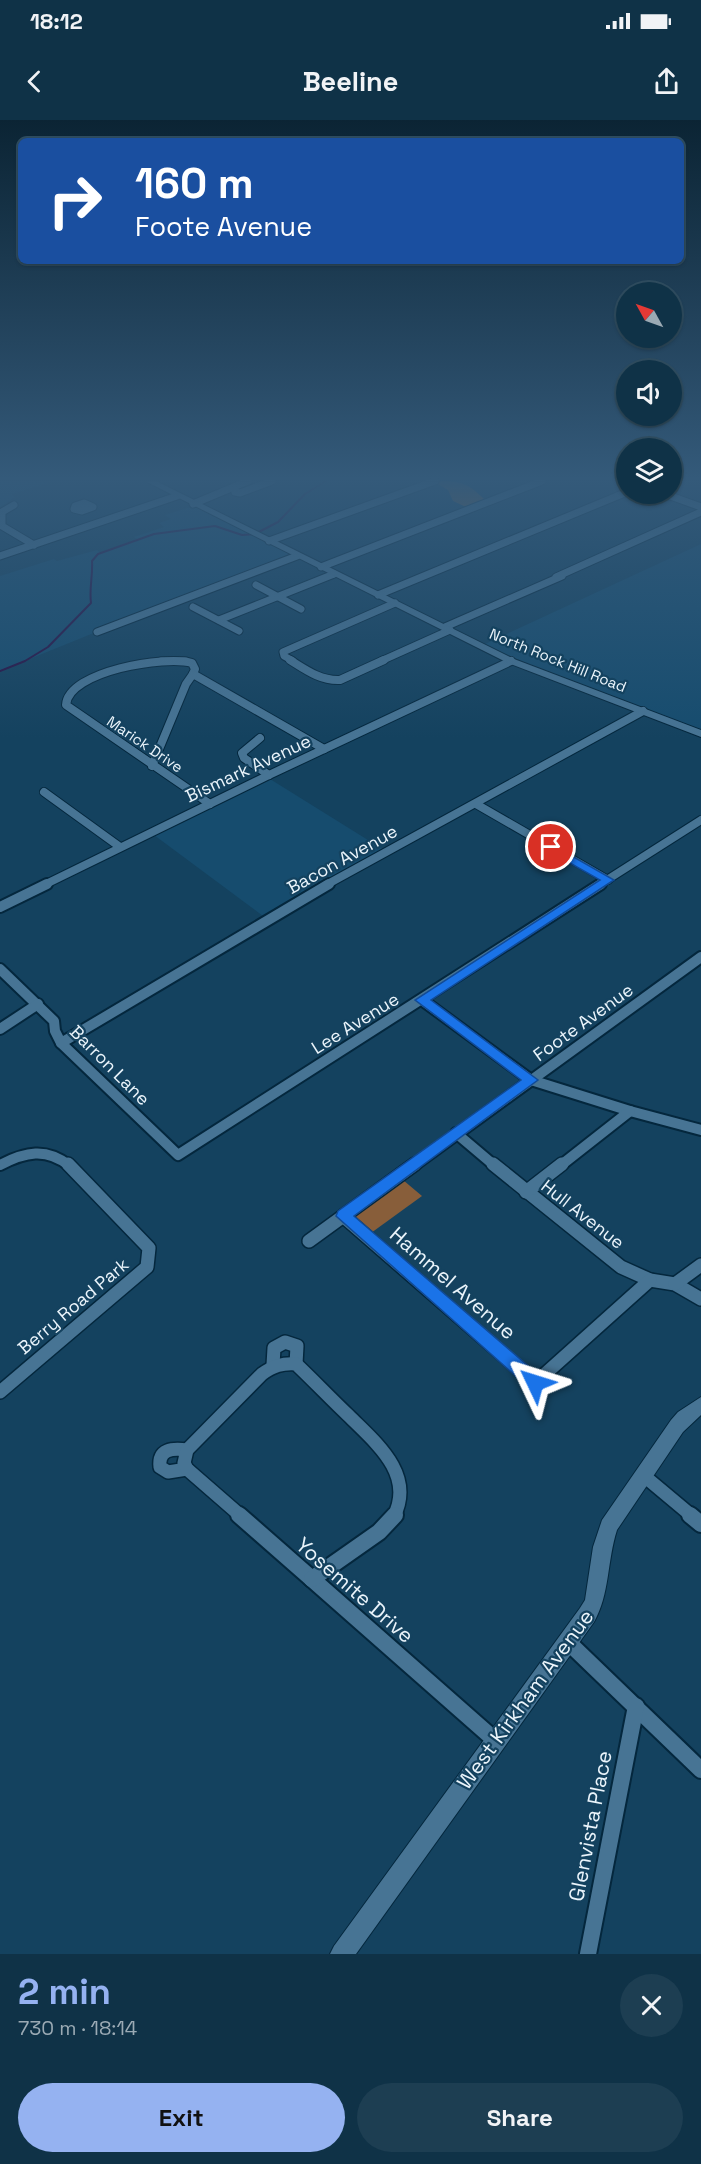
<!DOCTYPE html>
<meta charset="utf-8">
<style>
body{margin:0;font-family:"Space Grotesk",sans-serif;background:#1d3e52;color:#f1f3f6;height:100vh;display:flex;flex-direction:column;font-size:22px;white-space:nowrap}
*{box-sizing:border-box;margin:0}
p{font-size:20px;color:#9baab4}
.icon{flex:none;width:33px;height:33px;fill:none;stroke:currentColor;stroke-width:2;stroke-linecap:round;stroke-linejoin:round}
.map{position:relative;height:1834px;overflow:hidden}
.sheet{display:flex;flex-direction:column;background:#0f3247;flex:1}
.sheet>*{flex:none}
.banner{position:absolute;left:18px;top:18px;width:666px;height:126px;border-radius:9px;box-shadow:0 2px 4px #0004,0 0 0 2px #2f4d60;background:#1a4fa0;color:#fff;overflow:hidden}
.needle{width:39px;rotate:310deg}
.buttons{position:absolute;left:616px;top:162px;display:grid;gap:12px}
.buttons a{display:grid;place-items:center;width:66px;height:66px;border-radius:50%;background:#0f3247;box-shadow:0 2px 4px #0004,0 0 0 2px #2f4d60;font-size:30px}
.pin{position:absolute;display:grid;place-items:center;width:51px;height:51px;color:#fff;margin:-26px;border:3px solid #fff;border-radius:50%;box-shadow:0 2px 6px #0007}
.me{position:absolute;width:66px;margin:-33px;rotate:311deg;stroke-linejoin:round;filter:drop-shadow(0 0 4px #0008)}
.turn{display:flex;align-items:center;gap:21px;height:126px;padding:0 18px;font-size:27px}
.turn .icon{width:78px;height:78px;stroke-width:2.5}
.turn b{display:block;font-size:42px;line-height:51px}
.round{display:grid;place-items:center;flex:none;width:63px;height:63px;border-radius:32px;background:#1d3e52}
.overview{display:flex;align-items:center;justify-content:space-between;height:102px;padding:0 18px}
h1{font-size:36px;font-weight:700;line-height:45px;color:#95b2f1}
.button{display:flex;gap:12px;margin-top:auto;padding:12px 18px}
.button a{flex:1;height:69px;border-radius:36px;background:#95b2f1;color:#111;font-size:24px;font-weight:700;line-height:69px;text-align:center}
.button a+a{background:#1d3e52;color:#f1f3f6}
.status{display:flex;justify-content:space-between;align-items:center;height:42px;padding:0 30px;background:#0f3247;direction:ltr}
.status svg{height:16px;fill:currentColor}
header{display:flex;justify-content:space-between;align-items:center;height:78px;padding:0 18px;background:#0f3247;font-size:27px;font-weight:700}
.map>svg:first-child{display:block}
</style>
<div class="status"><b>18:12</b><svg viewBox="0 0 49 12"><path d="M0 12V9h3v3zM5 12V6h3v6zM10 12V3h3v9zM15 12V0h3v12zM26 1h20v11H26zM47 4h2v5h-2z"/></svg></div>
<header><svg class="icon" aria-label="back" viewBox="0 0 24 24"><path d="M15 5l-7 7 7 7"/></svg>Beeline<svg class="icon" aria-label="share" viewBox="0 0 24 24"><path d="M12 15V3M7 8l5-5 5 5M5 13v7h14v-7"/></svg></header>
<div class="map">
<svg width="701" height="1834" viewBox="0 0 701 1834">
<rect width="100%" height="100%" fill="#14425f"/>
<g fill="#164c6e">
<polygon points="0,361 55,361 12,374 15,377 0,387"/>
<polygon points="194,386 289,434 0,551 0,456 54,439 57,441 97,430 101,433 137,419 134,417 164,407 159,403 171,399 165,395"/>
<polygon points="701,424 701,611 532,546 485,524"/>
<polygon points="270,659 384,730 263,796 154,715"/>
</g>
<g fill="#885e3a">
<path d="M442,361C463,361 470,365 485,380L466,387L453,381L448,370L436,363Z"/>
<polygon points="403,1060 422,1076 371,1113 353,1096"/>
</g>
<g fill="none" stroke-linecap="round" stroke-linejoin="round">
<path stroke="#291245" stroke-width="2" d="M0,551L25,541L48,527L91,483C89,468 93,456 92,441L98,434L154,414L215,406L242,415L255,414L278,402L305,374L326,361"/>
<g stroke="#04273d" stroke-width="9">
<g id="minor-far4">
<polyline points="235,372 240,373 272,361"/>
<polyline points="665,374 701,387"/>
<polygon points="84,383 93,387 82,391 74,389 75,386"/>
<polyline points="193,384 248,361"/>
<polyline points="14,385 2,392 2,406 34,425"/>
<polyline points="269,421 435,361"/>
<polyline points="0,436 177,376"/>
<polyline points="321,447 542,361"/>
<polyline points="556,457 701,392"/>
<polyline points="256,465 301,489"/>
<polyline points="378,475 627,372"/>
<polyline points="193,487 239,511"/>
<polyline points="219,500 334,454"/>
<polyline points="445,507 562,456"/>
<polyline points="97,512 297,436"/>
<polyline points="161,541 186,541"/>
<polyline points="293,541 284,536 283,532 395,483"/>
<polyline points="381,541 450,510"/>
</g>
</g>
<g stroke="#04273d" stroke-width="10">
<g id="minor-far3">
<path d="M290,540C306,550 321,561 340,560L384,540"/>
<path d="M193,554L195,549L192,543C166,535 68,551 66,585L210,684"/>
<polyline points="193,554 324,629"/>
<polyline points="260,618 242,633 244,638 269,655"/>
<polyline points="152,646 186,564 193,554"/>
<polyline points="44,672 120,727"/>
<polyline points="476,684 608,760"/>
<polyline points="44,765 269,655 511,541"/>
<polyline points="326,765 643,591"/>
<polyline points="599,765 701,700"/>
</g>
</g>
<g stroke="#04273d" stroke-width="14">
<g id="minor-far2">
<polyline points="0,787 47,764"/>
<polyline points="0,849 54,901 55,911 61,923 178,1035 601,764"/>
<polyline points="422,880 531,960 630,991 701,1010"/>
<polyline points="0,909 38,884"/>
<polyline points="61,923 329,764"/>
<polyline points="456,1013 495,1046"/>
<path d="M0,1045C25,1032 46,1027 70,1046"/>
<polyline points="413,1046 701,837"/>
<polyline points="560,1046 630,991"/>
</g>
</g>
<g stroke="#04273d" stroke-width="16">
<g id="minor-far1">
<polyline points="493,1044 621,1147 650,1160 675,1164 701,1179"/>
<polyline points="526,1072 562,1044"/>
<polyline points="343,1096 535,1263 650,1160"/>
<polyline points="309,1121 415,1044"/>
<polyline points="675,1164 701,1145"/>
<polyline points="273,1245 274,1228 285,1222 297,1226 296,1244"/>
<polyline points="0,1272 147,1147 149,1128 68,1044"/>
<path d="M187,1330C172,1328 158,1329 160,1347L168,1352L187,1349"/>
<polyline points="643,1355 692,1396"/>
<path d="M241,1396L187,1349L184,1343L187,1330L262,1254C273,1246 282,1243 296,1244C314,1261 331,1279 349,1296C376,1323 415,1354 394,1396"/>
</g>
</g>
<g stroke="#04273d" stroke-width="20">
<g id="minor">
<polyline points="239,1395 312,1459"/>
<polyline points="690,1395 701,1404"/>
<polyline points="312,1459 496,1621"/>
<polyline points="312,1459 379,1412 395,1395"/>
<polyline points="568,1522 701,1650"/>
<polyline points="588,1834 636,1586"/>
</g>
</g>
<g stroke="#04273d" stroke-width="2">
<g id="tertiary">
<polygon points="145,361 156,361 514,539 701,610 701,617 508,543"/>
<path d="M701,1277V1295L683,1312L617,1410C607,1441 610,1474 594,1502L356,1834H330L334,1826L580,1488L585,1480L593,1427L602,1400L671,1300L678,1292Z"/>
</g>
</g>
<use href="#minor-far4" stroke="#477494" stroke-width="7"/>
<use href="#minor-far3" stroke="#477494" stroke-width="8"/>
<use href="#minor-far2" stroke="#477494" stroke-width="10"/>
<use href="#minor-far1" stroke="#477494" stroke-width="13"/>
<use href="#minor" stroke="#477494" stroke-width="16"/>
<use href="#tertiary" fill="#477494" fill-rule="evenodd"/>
</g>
<linearGradient id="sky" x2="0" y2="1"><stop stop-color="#0b2434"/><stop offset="0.58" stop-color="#345a7a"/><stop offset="1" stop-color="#345a7a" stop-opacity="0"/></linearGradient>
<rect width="701" height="618" fill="url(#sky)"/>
<polygon fill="#1a73e8" stroke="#114b97" stroke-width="1.5" points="551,724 614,760 431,880 538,960 354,1096 541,1257 543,1263 541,1268 535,1271 529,1268 336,1096 338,1091 521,960 415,880 600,760 547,730 546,727"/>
<g text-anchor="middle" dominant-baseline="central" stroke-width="4.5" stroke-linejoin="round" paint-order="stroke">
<g font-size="15" fill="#eaf4fb" stroke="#14425f">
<text transform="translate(558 540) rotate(22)">North Rock Hill Road</text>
<text transform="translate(145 624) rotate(34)">Marick Drive</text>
</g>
<g font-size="18" fill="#eaf4fb" stroke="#14425f">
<text transform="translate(248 648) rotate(-25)">Bismark Avenue</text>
<text transform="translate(342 739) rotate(-29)">Bacon Avenue</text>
<text transform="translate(583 902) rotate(-36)">Foote Avenue</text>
<text transform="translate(355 903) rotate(-32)">Lee Avenue</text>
<text transform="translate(110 945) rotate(45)">Barron Lane</text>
<text transform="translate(583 1094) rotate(38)">Hull Avenue</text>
<text transform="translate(73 1186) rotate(-40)">Berry Road Park</text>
</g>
<g font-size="21" fill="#eaf4fb" stroke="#14425f">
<text transform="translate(453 1163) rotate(41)">Hammel Avenue</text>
<text transform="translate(355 1470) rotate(41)">Yosemite Drive</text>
<text transform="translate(525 1579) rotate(-54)">West Kirkham Avenue</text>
<text transform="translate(590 1706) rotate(-79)">Glenvista Place</text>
</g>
</g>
</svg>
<div class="buttons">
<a><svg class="needle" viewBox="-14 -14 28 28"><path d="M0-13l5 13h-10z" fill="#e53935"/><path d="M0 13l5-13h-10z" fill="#9baab4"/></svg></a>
<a><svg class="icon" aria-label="sound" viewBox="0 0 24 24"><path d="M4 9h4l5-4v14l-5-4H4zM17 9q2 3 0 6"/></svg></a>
<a><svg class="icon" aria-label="layers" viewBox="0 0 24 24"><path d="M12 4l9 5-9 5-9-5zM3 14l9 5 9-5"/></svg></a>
</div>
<div class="pin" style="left:551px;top:727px;background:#d93025"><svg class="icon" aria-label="arrive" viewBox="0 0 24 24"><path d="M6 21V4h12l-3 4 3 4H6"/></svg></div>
<svg class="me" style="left:535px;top:1263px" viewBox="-20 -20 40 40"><path d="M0-17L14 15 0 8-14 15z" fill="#1a73e8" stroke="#fff" stroke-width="4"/></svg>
<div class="banner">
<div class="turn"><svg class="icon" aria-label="right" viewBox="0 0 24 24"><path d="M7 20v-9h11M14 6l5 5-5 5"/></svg><div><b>160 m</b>Foote Avenue</div></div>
</div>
</div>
<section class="sheet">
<div class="overview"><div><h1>2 min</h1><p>730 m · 18:14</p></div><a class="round"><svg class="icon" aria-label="close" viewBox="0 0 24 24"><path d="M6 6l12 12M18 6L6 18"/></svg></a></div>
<div class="button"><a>Exit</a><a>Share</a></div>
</section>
